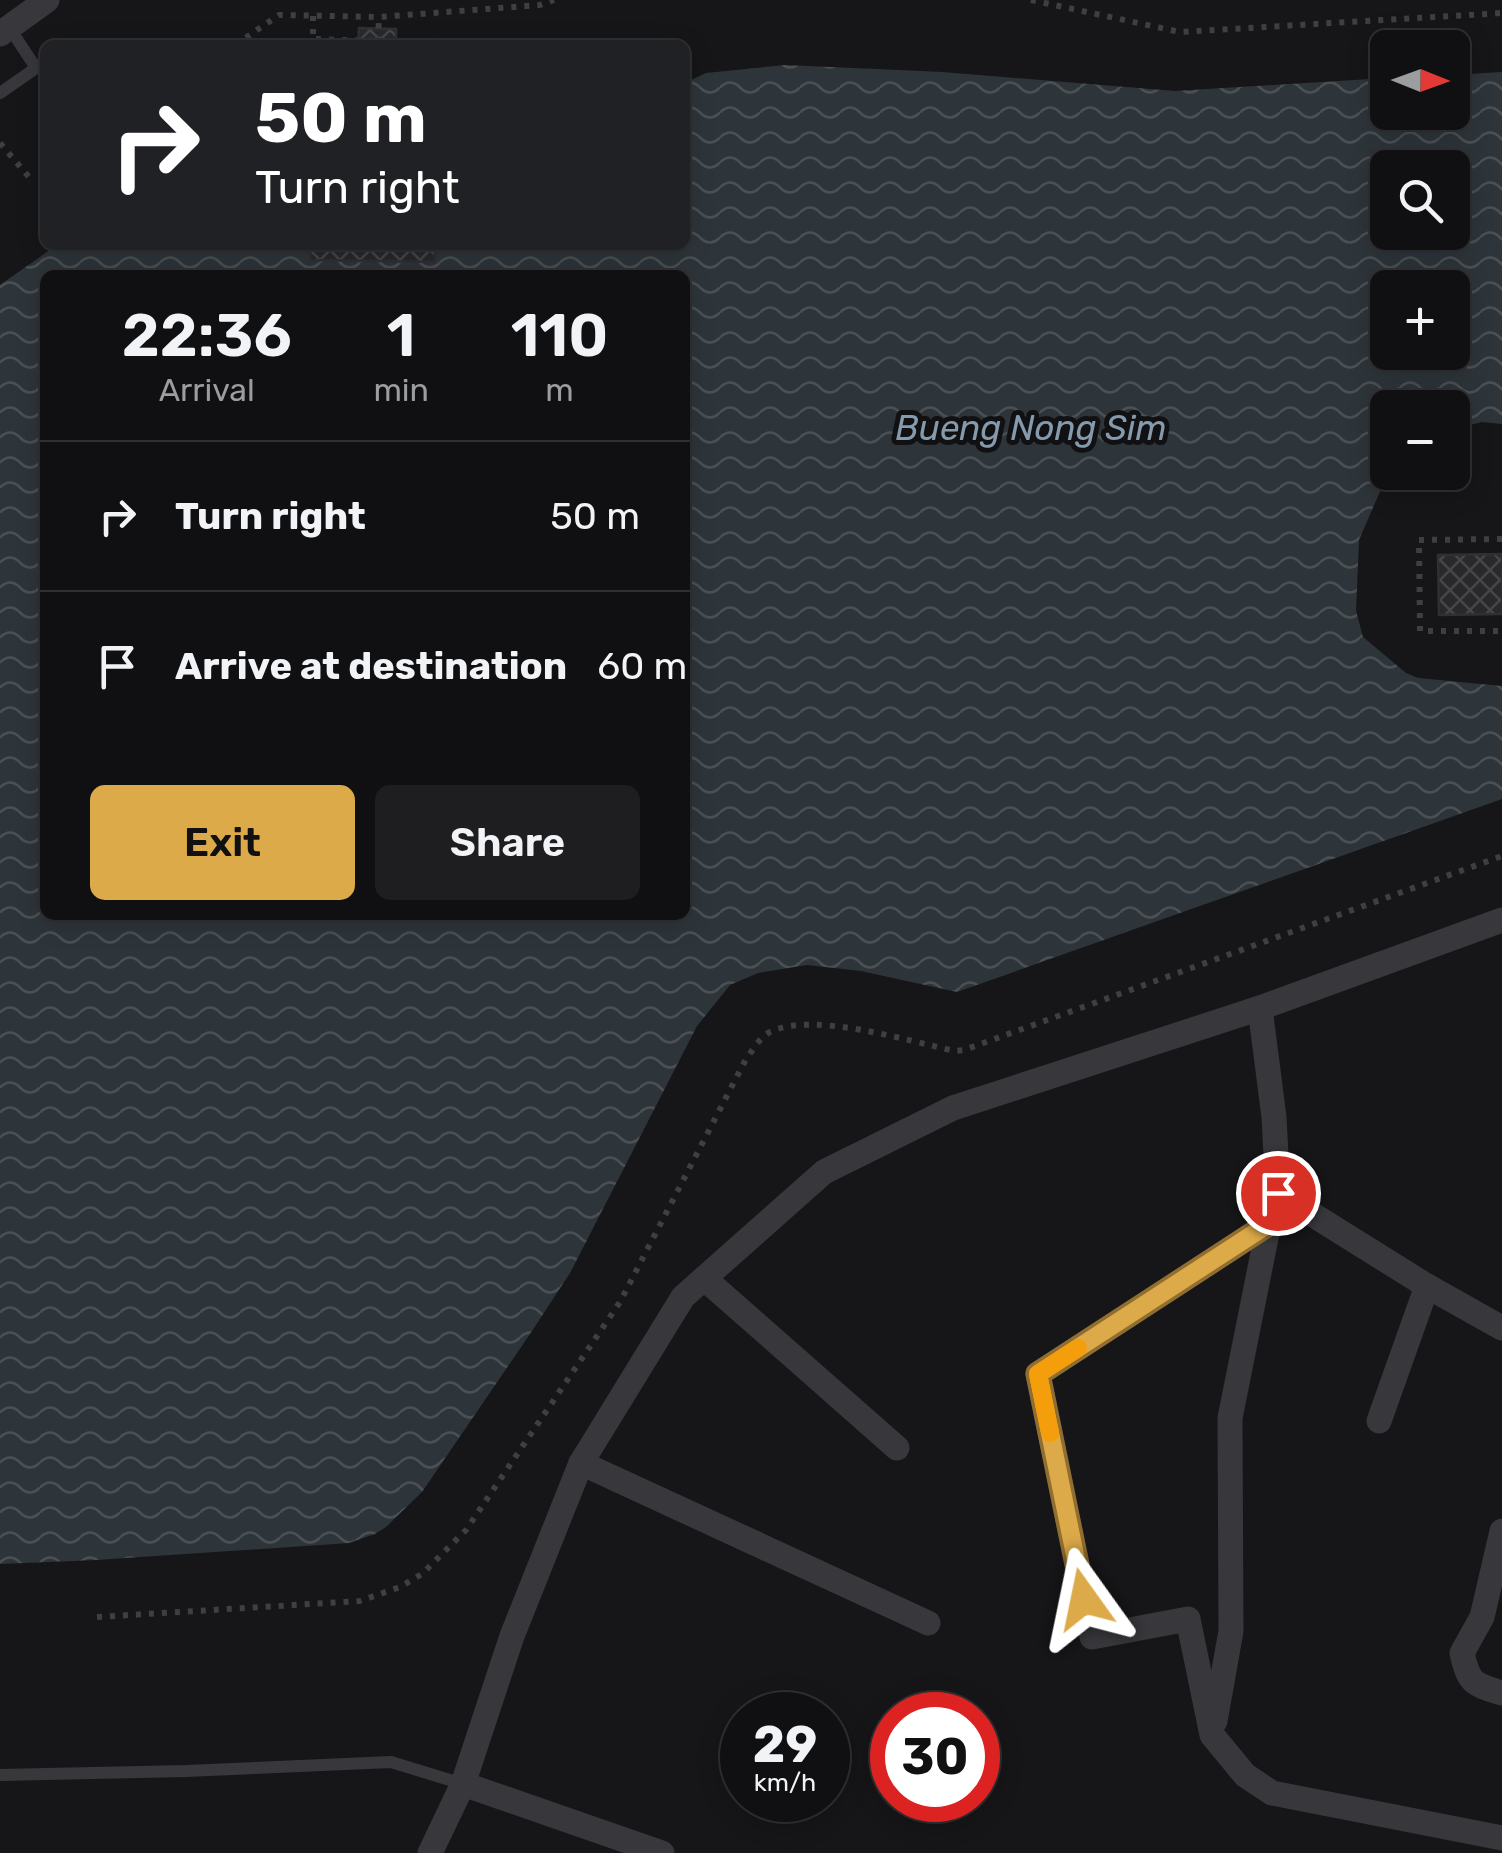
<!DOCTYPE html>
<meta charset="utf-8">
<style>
body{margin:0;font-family:Rubik,sans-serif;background:#1e1e20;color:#f1f3f6;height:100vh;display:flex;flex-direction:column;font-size:38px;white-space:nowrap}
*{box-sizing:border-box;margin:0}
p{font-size:32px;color:#9c9d9f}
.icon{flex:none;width:55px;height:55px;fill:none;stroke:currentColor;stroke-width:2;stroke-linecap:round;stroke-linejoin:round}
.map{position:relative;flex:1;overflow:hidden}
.side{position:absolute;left:40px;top:270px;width:650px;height:650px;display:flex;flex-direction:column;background:#101012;border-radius:15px;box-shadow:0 5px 25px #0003,0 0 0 2px #303032}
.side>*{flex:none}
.guide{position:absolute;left:40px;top:40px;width:650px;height:210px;border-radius:15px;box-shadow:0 5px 25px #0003,0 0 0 2px #303032;background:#202124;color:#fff;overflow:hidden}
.needle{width:65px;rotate:91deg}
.controls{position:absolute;left:1370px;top:30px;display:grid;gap:20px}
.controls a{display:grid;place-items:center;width:100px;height:100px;border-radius:15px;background:#101012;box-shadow:0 5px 25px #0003,0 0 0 2px #303032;font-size:50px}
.speed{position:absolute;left:720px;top:1692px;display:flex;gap:20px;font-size:50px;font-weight:700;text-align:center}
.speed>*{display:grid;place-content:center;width:130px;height:130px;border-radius:50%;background:#101012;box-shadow:0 5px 25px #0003,0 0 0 2px #303032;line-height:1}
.speed small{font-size:25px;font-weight:400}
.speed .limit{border:15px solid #d22;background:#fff;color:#111}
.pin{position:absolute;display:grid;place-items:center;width:85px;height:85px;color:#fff;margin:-42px;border:5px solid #fff;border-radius:50%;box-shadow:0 2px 10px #0007}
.me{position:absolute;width:110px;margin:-55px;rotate:348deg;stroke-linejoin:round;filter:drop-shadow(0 0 8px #0008)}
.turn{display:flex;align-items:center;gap:35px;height:210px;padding:0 50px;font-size:45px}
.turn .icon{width:130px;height:130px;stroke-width:2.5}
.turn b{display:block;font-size:70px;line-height:85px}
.eta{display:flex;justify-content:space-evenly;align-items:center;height:170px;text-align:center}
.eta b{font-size:60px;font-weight:600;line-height:70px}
.action{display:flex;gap:20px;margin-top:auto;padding:20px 50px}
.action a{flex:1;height:115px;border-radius:15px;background:#ddaa49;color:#111;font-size:40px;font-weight:600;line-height:115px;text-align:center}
.action a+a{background:#1e1e20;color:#f1f3f6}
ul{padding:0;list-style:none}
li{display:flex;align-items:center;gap:30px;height:150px;padding:0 50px;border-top:2px solid #303032}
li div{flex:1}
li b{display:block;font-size:38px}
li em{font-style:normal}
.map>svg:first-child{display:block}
</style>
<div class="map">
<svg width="1502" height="1853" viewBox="0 0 1502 1853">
<defs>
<pattern id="water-waves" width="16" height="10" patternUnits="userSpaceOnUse" patternTransform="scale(2.5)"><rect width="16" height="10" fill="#2e353a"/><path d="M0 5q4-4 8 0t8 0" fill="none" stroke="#4a5054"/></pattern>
<pattern id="building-cross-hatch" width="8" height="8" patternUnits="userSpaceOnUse" patternTransform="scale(2.5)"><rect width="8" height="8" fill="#29292c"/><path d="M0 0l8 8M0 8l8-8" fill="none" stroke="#454648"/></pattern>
</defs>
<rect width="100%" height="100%" fill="#161618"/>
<path fill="url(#water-waves)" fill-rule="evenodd" d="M785,65L942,72L1175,91L1387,78L1388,112H1452L1453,75L1502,72V424L1482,422L1453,429L1452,408H1388V473L1359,540L1356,611L1363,637L1406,673L1418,678L1502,686V799L957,992L861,971L807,965L758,973L730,985L697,1026L570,1273L532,1331L422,1492L386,1527L375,1534L349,1543L96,1560L0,1564V285L57,245H685V83L706,73ZM1388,168H1452V232H1388ZM45,275H685V915H45ZM1388,288H1452V352H1388Z"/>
<g fill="url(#building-cross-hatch)" stroke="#303034" stroke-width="2.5">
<polygon points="359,28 396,29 396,45 358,45"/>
<polygon points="432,39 511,41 511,45 432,45"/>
<polygon points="310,245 435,245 435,262 310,260"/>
<polygon points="1502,554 1502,614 1439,615 1438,555"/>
</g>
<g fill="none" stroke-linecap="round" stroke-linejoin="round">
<g stroke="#3e3f43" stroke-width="6" stroke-dasharray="5 8" stroke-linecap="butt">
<polyline points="1031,0 1180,32 1502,13"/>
<polyline points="313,16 313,39 378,41"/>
<polyline points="378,41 379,17"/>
<polyline points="235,45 279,15 379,17 540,5 554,0"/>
<polyline points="0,143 29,177"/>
<polyline points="41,176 45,174"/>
<polyline points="1502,539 1419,540 1420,631 1502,631"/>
<path d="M97,1617L360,1601L400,1587L422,1574L466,1530L620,1302L746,1059C753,1050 761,1035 772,1031C816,1012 908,1041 955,1051L964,1050L1502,856"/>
</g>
<g stroke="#38383c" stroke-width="12">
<polyline points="0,93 36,68 9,27"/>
<polyline points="0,1775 186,1771 391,1762 463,1784"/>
</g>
<g stroke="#38383c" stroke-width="25">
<polyline points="0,34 47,0"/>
<polyline points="1278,1193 1427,1286 1502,1328"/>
<polyline points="1270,1223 1038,1374 1092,1637 1188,1619 1212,1735 1245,1775 1272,1793 1502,1838"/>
<polyline points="705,1279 897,1448"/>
<polyline points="1379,1421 1427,1286"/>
<polyline points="581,1463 928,1623"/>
<path d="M1502,1531L1482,1617L1462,1653C1469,1684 1473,1684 1502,1693"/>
<polyline points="1215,1721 1231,1631 1230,1418 1266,1238 1278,1193 1274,1117 1260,1008"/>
<polyline points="463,1784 662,1853"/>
<polyline points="430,1853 463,1784 512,1636 581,1463 683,1297 824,1172 953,1108 1260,1008 1502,920"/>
</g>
</g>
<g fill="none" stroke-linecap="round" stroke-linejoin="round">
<g stroke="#906e2f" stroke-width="25">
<polyline id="route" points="1084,1599 1038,1374 1270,1223 1278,1193"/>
</g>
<use href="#route" stroke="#ddaa49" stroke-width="18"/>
<polyline stroke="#f59e0b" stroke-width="18" points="1050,1433 1038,1374 1078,1348"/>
</g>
<g text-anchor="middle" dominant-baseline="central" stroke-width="10" stroke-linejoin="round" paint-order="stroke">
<g font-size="35" font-style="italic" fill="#859bad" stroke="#111113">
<text x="1031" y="428">Bueng Nong Sim</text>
</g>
</g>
</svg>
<div class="controls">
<a><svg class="needle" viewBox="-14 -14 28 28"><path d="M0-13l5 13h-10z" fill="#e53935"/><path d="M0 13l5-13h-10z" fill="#9c9d9f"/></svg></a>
<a><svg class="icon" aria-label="search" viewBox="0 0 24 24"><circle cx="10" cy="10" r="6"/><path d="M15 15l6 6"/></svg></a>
<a>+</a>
<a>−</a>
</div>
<div class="speed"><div>29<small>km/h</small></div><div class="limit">30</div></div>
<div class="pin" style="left:1278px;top:1193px;background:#d93025"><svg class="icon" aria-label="arrive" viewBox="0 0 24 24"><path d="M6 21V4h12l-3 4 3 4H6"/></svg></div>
<svg class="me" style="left:1084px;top:1599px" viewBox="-20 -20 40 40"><path d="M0-17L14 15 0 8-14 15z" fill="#ddaa49" stroke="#fff" stroke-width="4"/></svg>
<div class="guide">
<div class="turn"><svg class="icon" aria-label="right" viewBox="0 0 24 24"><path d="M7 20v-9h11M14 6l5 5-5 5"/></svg><div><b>50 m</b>Turn right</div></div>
</div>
<section class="side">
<div class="eta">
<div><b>22:36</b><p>Arrival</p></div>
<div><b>1</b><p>min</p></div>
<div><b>110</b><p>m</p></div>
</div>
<ul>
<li><svg class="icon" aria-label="right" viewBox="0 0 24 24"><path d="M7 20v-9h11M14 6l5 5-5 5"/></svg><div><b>Turn right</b></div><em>50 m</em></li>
<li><svg class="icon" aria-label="arrive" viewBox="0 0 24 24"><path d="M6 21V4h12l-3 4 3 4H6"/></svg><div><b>Arrive at destination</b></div><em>60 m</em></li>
</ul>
<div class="action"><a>Exit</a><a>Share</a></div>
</section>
</div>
